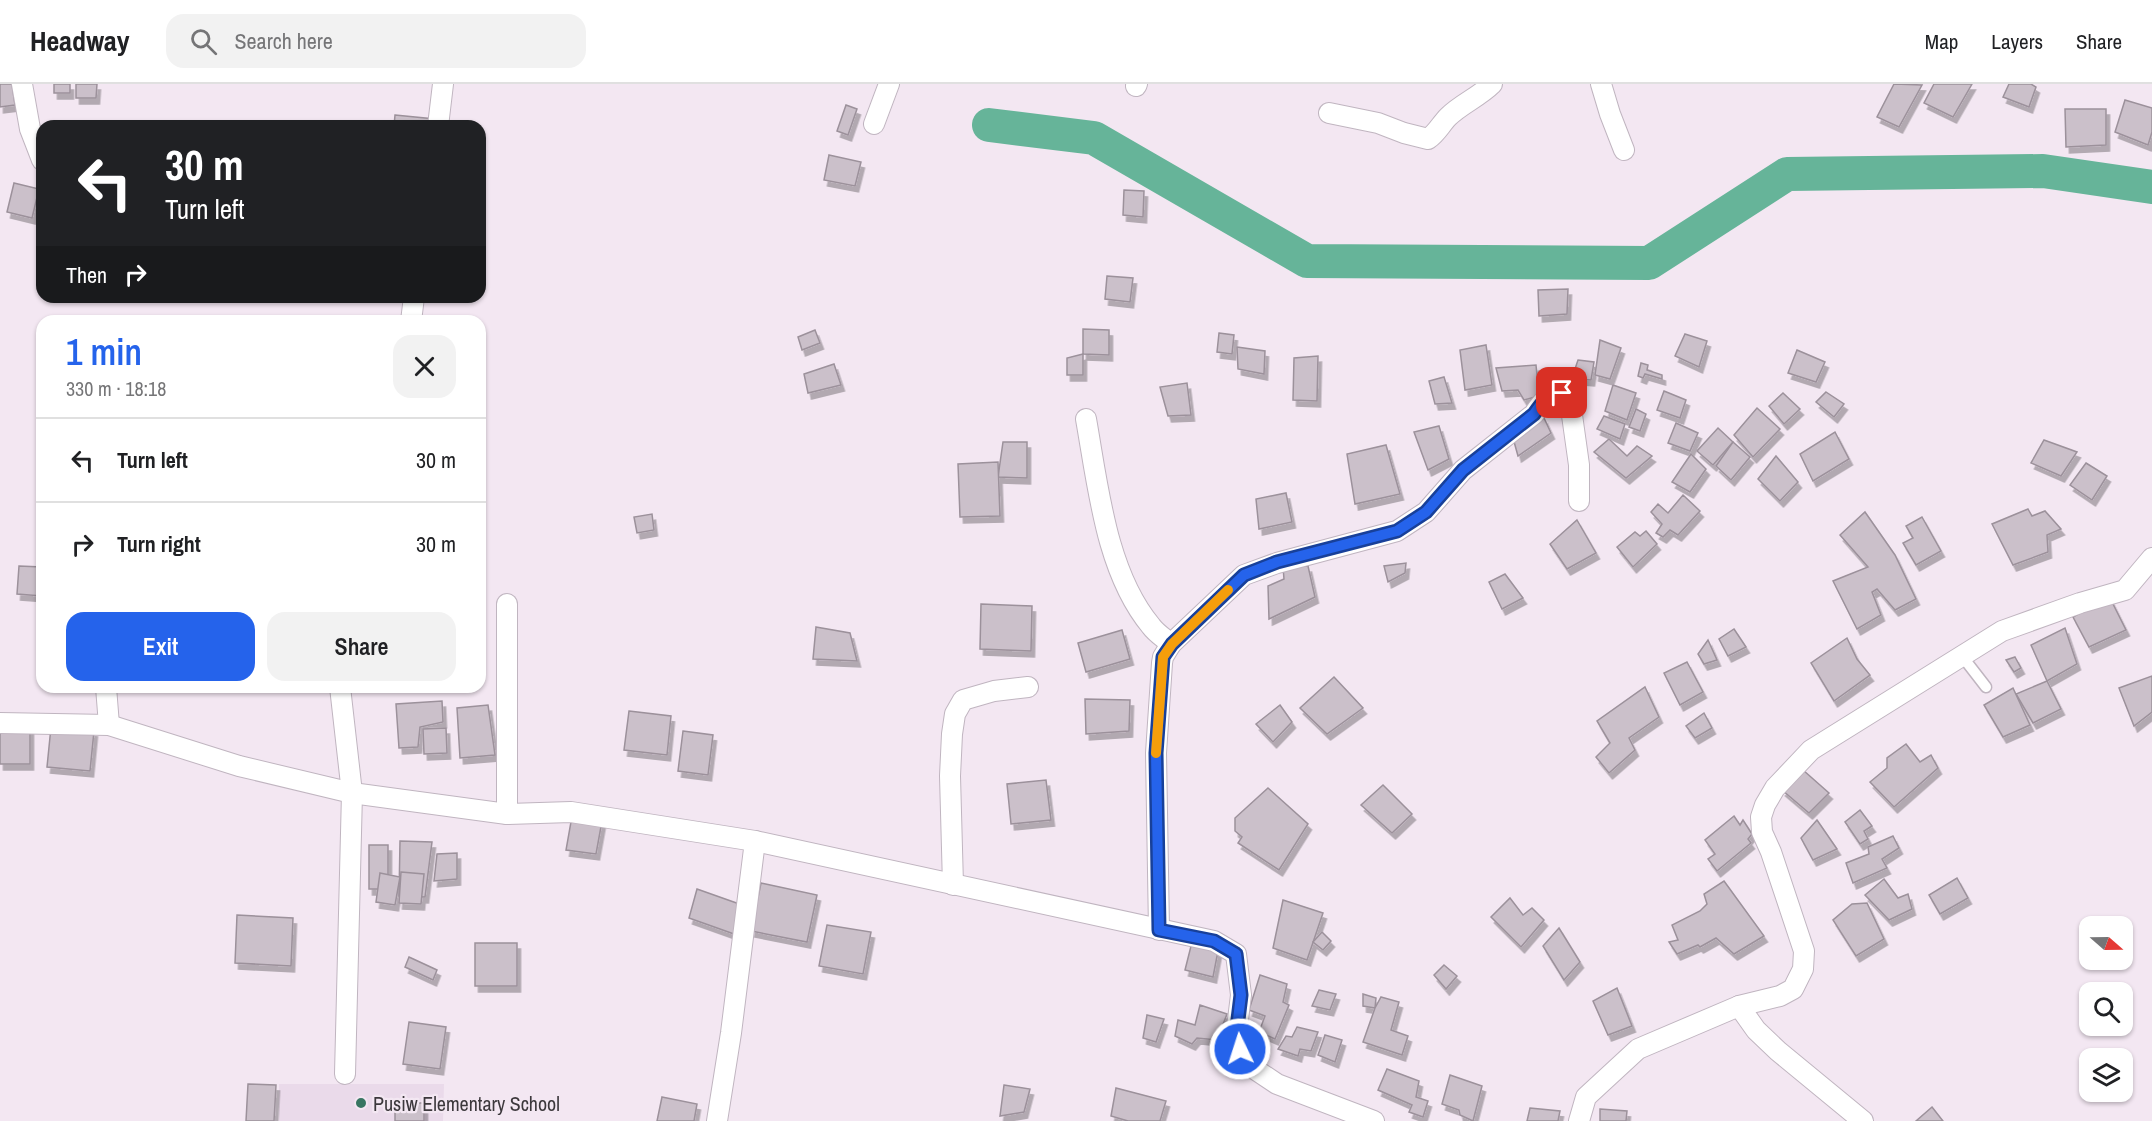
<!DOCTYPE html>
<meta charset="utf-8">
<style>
body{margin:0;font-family:"Archivo Narrow",sans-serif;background:#f2f2f2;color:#202124;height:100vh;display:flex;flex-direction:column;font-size:22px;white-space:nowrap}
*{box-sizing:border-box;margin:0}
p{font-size:20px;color:#757577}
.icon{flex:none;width:33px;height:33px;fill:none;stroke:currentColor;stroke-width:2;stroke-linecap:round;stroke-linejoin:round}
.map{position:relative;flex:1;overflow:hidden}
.details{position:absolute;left:36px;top:231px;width:450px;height:378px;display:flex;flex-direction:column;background:#fff;border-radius:18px;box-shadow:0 2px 4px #0004}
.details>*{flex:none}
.guide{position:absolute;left:36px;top:36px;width:450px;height:183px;border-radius:18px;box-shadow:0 2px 4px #0004;background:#202124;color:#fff;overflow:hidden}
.needle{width:39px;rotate:110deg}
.tools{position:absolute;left:2079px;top:832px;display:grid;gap:12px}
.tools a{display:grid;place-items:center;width:54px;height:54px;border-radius:12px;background:#fff;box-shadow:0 2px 4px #0004;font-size:30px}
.pin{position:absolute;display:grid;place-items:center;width:51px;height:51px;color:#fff;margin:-26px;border-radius:12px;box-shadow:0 3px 9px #0006}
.me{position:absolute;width:66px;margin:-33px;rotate:356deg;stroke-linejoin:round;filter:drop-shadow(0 0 4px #0008)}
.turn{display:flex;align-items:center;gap:21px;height:126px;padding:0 30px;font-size:27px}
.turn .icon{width:78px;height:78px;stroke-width:2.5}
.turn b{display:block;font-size:42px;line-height:51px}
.then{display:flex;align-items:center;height:57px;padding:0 30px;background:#0003;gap:12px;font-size:22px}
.round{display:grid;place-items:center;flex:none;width:63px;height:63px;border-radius:18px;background:#f2f2f2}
.head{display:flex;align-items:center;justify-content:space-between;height:102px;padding:0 30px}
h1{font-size:36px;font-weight:600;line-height:45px;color:#2563eb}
.button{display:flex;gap:12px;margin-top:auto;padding:12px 30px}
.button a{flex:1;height:69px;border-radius:18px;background:#2563eb;color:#fff;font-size:24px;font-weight:600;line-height:69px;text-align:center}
.button a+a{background:#f2f2f2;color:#202124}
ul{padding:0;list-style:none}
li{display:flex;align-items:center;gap:18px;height:84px;padding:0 30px;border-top:2px solid #e0e0e0}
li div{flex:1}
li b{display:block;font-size:22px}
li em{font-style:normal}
header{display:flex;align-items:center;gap:36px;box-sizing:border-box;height:84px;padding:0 30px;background:#fff;border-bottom:2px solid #e0e0e0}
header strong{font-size:28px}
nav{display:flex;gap:33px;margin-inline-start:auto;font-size:21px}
.search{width:420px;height:54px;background:#f2f2f2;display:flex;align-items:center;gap:15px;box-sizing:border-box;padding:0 21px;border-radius:18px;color:#757577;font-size:22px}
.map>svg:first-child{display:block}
</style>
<header>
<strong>Headway</strong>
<div class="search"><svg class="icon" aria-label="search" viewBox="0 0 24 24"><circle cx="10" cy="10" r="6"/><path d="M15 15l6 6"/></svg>Search here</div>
<nav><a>Map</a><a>Layers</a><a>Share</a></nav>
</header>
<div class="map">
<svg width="2152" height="1037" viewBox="0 0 2152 1037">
<defs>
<filter id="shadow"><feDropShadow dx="3.5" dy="6" stdDeviation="0" flood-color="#0004"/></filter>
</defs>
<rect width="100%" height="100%" fill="#f3e7f2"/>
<polygon fill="#eadaea" points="279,1000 444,1000 443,1037 279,1037"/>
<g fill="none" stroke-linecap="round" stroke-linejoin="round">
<polyline stroke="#66b499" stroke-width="34" points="989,41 1094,54 1307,177 1649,179 1787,90 2043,87 2152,103"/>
</g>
<g fill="#cbc0ca" stroke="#9c919b" stroke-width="1.5" filter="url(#shadow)">
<polygon points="0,0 12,0 15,21 0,23"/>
<rect x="54" y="0" width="16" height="9"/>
<polygon points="76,0 97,0 96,14 76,14"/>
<polygon points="1894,0 1922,1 1899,43 1877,33"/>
<polygon points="1934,0 1972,0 1953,33 1924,19"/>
<polygon points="2009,0 2031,0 2036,3 2029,23 2003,13"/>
<polygon points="2125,16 2152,24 2152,48 2148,61 2115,48"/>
<polygon points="846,21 857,25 848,51 837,47"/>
<polygon points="2065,25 2106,25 2106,61 2066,63"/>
<polygon points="395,31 435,35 435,42 394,42"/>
<polygon points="829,71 861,78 855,102 824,96"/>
<polygon points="14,99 39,105 32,134 7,128"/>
<polygon points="1124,106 1144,107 1143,133 1123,131"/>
<polygon points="1107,192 1133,194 1130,218 1105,215"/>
<polygon points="1568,205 1567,230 1539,232 1538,206"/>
<polygon points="1083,245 1109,246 1109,271 1083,270"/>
<polygon points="815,246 820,259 802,266 798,253"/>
<polygon points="1219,249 1234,251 1232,270 1217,268"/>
<polygon points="1685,250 1707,257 1699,283 1675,272"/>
<polygon points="1600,256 1621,264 1610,295 1595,291"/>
<polygon points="1486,261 1492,301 1465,306 1460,266"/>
<polygon points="1237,263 1265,267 1264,290 1238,285"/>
<polygon points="1797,266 1825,278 1816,298 1788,289"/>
<polygon points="1083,270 1083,291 1067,291 1067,274"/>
<polygon points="1318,272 1317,317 1293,316 1294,274"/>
<polygon points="1578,276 1594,278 1591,296 1567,294 1569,285 1575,285"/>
<polygon points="1641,279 1648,281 1647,286 1662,291 1662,295 1645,290 1643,294 1638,292"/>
<polygon points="834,280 841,301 808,309 804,290"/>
<polygon points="1536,281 1539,312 1524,316 1518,306 1502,307 1496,284"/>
<polygon points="1444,293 1452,319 1435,320 1429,297"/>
<polygon points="1187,299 1191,331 1168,332 1160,303"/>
<polygon points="1613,301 1636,309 1627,336 1605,327"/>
<polygon points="1664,307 1686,316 1680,334 1657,326"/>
<polygon points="1826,308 1844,320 1834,333 1816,318"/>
<polygon points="1783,309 1800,325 1784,340 1769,322"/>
<polygon points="1757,324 1780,345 1753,373 1734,351"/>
<polygon points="1636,325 1646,330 1640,347 1629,343"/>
<polygon points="1604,332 1625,340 1620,355 1597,345"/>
<polygon points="1544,334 1551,349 1518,372 1513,354"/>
<polygon points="1676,339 1698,349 1690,367 1668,359"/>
<polygon points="1439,342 1449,375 1428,386 1414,348"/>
<polygon points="1718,344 1733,358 1713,381 1697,367"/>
<polygon points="1835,348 1849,375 1813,397 1800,370"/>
<polygon points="1609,355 1627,372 1637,362 1652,372 1626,394 1594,368"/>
<polygon points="2044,356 2077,368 2061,392 2031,379"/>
<polygon points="1003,358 1027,358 1027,394 998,393"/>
<polygon points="1733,358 1750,373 1731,396 1716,382"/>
<polygon points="1386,361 1400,410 1355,420 1347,370"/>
<polygon points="1691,370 1706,385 1690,408 1672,398"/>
<polygon points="1776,372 1798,398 1780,417 1758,395"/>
<polygon points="998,378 1000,432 960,433 958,380"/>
<polygon points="2086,379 2107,392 2092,416 2070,401"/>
<polygon points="1286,409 1292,438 1259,445 1256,415"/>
<polygon points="1683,411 1700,427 1678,451 1670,446 1663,453 1656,449 1662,440 1651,428 1658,420 1668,429"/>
<polygon points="2028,425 2032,432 2045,427 2061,445 2047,451 2048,468 2013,481 1992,440"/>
<polygon points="1865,428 1895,471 1916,515 1895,526 1877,505 1872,508 1881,531 1857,545 1833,497 1868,483 1840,451"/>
<polygon points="652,430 654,446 637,449 634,433"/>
<polygon points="1922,433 1941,467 1916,481 1903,459 1913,454 1906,442"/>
<polygon points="1577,436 1596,469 1567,485 1550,460"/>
<polygon points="1646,447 1657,460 1633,483 1617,463 1635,448 1640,452"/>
<polygon points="1406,479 1405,489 1388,498 1384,482"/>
<polygon points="19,482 42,483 42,512 17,510"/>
<polygon points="1308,482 1315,513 1269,535 1268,502 1284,495 1283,483"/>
<polygon points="1505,490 1523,514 1502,525 1489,498"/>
<polygon points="2109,512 2126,546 2089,563 2073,533"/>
<polygon points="981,520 1032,522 1031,567 980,565"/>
<polygon points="816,543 850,549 857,577 813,575"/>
<polygon points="2065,544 2077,580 2047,597 2031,561"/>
<polygon points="1734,545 1746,563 1728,572 1719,555"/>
<polygon points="1122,546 1130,575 1086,588 1078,559"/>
<polygon points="1847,554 1857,575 1870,591 1834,617 1811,579"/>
<polygon points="1708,556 1717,576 1704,580 1698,570"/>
<polygon points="2015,573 2021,584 2014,588 2006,576"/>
<polygon points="1687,578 1703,608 1680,621 1664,589"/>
<polygon points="2152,592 2152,628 2134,642 2119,604"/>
<polygon points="1334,593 1363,624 1327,650 1300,624"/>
<polygon points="2047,597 2061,625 2033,639 2016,610"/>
<polygon points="1645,603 1659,633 1629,654 1635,666 1609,689 1596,673 1610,659 1597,637"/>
<polygon points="2013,604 2030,641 2003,653 1984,621"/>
<polygon points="1085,615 1130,616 1129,647 1086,650"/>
<polygon points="442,617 443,638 420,643 418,663 399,664 396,620"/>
<polygon points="488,621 495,671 460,674 457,624"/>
<polygon points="1280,621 1292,638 1273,658 1256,640"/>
<polygon points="629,627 671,632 667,671 624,666"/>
<polygon points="1704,629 1712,644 1695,654 1686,642"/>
<polygon points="0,641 30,642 30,680 0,680"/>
<polygon points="51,643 94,647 90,687 47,683"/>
<polygon points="446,644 447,669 424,670 423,645"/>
<polygon points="683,647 713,651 708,691 678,687"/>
<polygon points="1906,660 1920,678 1931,671 1938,684 1894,723 1870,698 1887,684 1887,674"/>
<polygon points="1803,686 1829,709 1809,729 1782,706"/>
<polygon points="1046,696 1051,736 1011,740 1007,700"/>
<polygon points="1383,701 1412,730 1392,749 1361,721"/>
<polygon points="1268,704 1308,740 1279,786 1238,759 1242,753 1235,747 1235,734"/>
<polygon points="1860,726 1872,742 1864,747 1868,755 1860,760 1845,738"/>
<polygon points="572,732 602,737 596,770 566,766"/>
<polygon points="1734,732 1740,741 1743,736 1752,750 1748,755 1751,759 1717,787 1708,775 1715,770 1705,756"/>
<polygon points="1817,736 1837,765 1813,776 1801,754"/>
<polygon points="1893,752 1899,764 1882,775 1887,784 1853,799 1846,779 1869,770 1868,763"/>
<polygon points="400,757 432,758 425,813 399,812"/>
<rect x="369" y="761" width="19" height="44"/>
<polygon points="457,769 457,795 434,797 437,770"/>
<polygon points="401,788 424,790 421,820 399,819"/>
<polygon points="380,789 400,793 395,821 376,818"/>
<polygon points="1957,794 1968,814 1940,830 1929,811"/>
<polygon points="1884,795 1898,814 1908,810 1912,825 1889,836 1865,811"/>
<polygon points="1724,797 1764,852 1734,870 1716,854 1700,863 1698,861 1677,870 1669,858 1678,856 1672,841 1700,827 1707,820 1704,810"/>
<polygon points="761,799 817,811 807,858 751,847"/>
<polygon points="697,805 745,822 734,850 689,834"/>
<polygon points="1510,814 1523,831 1532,824 1544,836 1521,863 1491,833"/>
<polygon points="1283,816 1323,829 1307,876 1273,864"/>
<polygon points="1867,819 1884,855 1856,872 1833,836 1852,820"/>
<polygon points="237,831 293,834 291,882 235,879"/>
<polygon points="827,841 871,848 863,890 819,882"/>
<polygon points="1559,844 1580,878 1564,896 1543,862"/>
<polygon points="1322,848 1331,857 1323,866 1313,858"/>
<rect x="475" y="859" width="42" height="43"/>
<polygon points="1191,862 1218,867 1213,893 1185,886"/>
<polygon points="409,873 437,886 433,896 405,883"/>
<polygon points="1444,881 1457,892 1446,905 1434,891"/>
<polygon points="1260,891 1287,900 1283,918 1289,921 1275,955 1259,948 1265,932 1249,926"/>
<polygon points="1617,904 1632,942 1608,951 1593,917"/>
<polygon points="1319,906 1336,910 1330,926 1312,922"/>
<polygon points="1363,910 1376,914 1375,924 1363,922"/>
<polygon points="1381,913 1399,918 1391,946 1408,952 1402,971 1363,958 1375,924"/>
<polygon points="1200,921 1227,930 1217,956 1197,954 1192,960 1175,952 1178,936 1195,941"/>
<polygon points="1147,931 1164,935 1156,958 1143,954"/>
<polygon points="409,938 446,943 440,985 403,980"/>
<polygon points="1297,943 1318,948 1311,967 1300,965 1298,972 1278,965 1286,952 1292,953"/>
<polygon points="1325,951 1342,956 1335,978 1318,971"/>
<polygon points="1387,985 1419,997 1416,1013 1428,1017 1423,1033 1409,1028 1412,1021 1378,1006"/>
<polygon points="1450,991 1482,1002 1473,1037 1460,1031 1459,1026 1442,1020"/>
<polygon points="248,1000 276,1001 274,1037 246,1037"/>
<polygon points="1004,1001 1030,1005 1024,1028 1000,1032"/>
<polygon points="1116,1004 1166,1017 1160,1037 1128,1037 1111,1032"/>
<polygon points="662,1013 697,1020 694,1037 657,1037"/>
<rect x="395" y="1019" width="29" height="18"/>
<polygon points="1932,1023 1943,1037 1916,1037"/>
<polygon points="1530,1024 1560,1027 1558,1037 1527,1037"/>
<polygon points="1600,1025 1627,1027 1626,1037 1600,1037"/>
</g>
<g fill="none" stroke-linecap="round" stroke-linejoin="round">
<g stroke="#c0b5c0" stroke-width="13">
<polyline id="lane" points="1962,572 1986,603"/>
</g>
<g stroke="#c0b5c0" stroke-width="22">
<g id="street">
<polyline points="22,0 30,45 42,76"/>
<polyline points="1601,0 1610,30 1624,66"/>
<polyline points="1136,2 1137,0"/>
<path d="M1329,29L1378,39L1404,49L1428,55C1437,49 1441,40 1448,33C1461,20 1479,13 1492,0"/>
<polyline points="874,40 889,0"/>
<polyline points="438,42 443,0"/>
<polyline points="411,237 414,213"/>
<path d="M1086,335C1098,402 1106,488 1151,542C1156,549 1164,554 1171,560"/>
<polyline points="507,520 507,730"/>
<polyline points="106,603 109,641"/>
<polyline points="340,603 352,709 345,990"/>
<polyline points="0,639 109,641 239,682 352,709 507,730 571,728 755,757 1214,857 1236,870 1241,911 1236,952 1244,978 1277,1000 1374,1037"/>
<polyline points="953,801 950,692 952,650 955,630 963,616 994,607 1028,603"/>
<path d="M1159,846L1156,669L1162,579L1163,573L1171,560L1244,491L1277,479L1397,447L1426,428L1463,386L1534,330C1542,318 1548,310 1562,309L1570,317L1579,381V417"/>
<polyline points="1739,922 1756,946 1778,967 1863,1037"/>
<polyline points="717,1037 731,949 755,757"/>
<polyline points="1579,1037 1586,1013 1638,965 1739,922 1780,912 1793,905 1803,885 1804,867 1771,768 1762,748 1761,733 1765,721 1775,704 1811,666 2002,547 2080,519 2125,506 2152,474"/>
</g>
</g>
<use href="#lane" stroke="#fff" stroke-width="10"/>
<use href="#street" stroke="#fff" stroke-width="20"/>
</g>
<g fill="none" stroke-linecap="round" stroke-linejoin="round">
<g stroke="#184099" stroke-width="15">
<path id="route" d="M1240,965L1236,952L1241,911L1236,870L1214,857L1159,846L1156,669L1163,573L1172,560L1244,491L1277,478L1397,447L1426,428L1463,386L1534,330C1542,318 1548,310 1562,309"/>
</g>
<use href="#route" stroke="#2563eb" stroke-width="10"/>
<polyline stroke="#f59e0b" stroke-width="10" points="1156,669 1163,573 1172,560 1228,506"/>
</g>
<circle fill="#387662" stroke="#f3e7f2" stroke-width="2" cx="361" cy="1019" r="6"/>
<g text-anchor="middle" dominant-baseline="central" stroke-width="4.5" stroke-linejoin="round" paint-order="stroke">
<g font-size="20" fill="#3c383c" stroke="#f3e7f2" text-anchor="start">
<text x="373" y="1019">Pusiw Elementary School</text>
</g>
</g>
</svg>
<div class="tools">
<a><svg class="needle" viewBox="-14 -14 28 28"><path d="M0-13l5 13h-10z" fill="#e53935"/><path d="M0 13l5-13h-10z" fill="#757577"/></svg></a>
<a><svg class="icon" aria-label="search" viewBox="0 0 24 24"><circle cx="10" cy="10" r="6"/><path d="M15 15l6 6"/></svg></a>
<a><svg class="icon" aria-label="layers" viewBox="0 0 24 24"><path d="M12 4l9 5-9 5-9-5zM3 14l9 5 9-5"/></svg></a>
</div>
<div class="pin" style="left:1562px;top:309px;background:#d93025"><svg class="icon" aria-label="arrive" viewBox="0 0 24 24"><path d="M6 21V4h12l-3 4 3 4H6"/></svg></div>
<svg class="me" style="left:1240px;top:965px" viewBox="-20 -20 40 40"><circle r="17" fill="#2563eb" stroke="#fff" stroke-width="3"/><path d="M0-11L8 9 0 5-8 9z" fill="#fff"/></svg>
<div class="guide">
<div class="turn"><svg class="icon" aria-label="left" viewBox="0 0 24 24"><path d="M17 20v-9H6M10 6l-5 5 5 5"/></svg><div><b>30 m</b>Turn left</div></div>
<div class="then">Then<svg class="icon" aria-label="right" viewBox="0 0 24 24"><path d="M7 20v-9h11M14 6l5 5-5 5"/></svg></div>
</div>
<section class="details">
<div class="head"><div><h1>1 min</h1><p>330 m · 18:18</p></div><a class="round"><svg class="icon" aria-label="close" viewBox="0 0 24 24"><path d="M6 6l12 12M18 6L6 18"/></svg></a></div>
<ul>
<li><svg class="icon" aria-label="left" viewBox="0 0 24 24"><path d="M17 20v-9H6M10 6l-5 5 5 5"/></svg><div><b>Turn left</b></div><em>30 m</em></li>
<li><svg class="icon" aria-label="right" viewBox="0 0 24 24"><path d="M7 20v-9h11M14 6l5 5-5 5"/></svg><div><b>Turn right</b></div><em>30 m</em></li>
</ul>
<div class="button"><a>Exit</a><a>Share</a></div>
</section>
</div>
